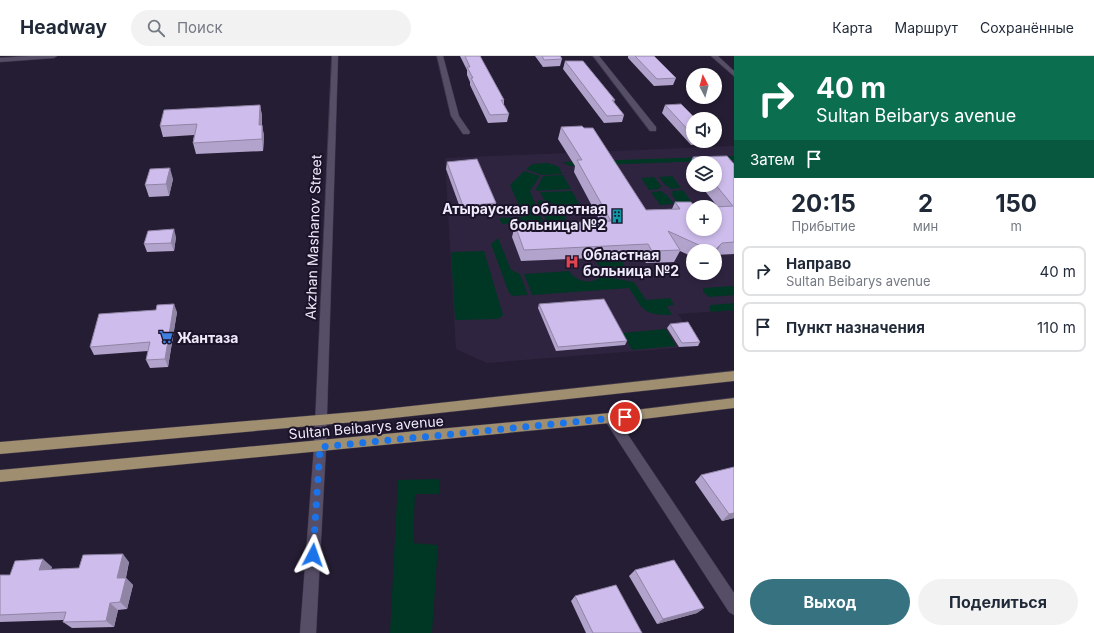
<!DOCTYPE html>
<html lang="ru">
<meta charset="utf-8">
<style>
body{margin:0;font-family:Inter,sans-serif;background:#f2f2f3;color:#1f2937;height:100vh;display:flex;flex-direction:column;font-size:15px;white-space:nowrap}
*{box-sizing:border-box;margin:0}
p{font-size:13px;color:#747a83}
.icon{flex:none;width:22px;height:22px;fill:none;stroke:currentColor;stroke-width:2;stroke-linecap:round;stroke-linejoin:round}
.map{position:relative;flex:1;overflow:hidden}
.panel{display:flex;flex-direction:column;background:#fff;width:360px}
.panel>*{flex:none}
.banner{background:#0b6e4f;color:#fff;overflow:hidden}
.needle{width:26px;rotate:354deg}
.fabs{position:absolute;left:686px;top:12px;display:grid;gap:8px}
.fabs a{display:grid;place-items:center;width:36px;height:36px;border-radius:50%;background:#fff;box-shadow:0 2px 6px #0003;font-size:20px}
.pin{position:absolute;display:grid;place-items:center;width:34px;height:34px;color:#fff;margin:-17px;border:2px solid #fff;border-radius:50%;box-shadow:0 1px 4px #0007}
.me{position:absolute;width:44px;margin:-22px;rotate:4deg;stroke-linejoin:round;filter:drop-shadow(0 0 3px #0008)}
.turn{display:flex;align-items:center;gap:14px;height:84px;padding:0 16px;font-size:18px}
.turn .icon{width:52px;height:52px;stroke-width:2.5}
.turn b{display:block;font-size:28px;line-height:34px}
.then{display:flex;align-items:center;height:38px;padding:0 16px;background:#0003;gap:8px;font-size:15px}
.eta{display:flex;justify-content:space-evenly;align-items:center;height:68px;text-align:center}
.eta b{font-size:24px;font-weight:700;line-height:28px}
.action{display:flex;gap:8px;margin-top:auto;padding:8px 16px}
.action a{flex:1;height:46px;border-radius:24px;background:#36727f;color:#fff;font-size:16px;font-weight:700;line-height:46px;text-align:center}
.action a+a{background:#f2f2f3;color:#1f2937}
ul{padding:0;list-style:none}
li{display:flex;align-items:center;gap:12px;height:50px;margin:0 8px 6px;padding:0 8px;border:2px solid #e0e1e3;border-radius:8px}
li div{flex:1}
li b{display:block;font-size:15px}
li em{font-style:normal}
header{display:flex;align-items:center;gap:24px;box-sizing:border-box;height:56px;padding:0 20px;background:#fff;border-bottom:1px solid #e0e1e3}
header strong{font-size:19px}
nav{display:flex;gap:22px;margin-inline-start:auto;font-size:14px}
.search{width:280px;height:36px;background:#f2f2f3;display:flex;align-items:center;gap:10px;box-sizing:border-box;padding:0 14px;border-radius:22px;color:#747a83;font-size:15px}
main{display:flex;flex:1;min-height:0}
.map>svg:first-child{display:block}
</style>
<header>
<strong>Headway</strong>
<div class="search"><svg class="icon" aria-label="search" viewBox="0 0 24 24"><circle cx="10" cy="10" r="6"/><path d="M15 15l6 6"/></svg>Поиск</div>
<nav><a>Карта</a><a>Маршрут</a><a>Сохранённые</a></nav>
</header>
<main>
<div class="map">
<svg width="734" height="577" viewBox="0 0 734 577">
<rect width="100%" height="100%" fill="#251d33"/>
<path fill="#2f2440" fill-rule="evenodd" d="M734,90V254L678,258L699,290L487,307L456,293L445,102ZM693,107H715V129H693ZM693,151H715V173H693ZM693,195H715V217H693Z"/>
<g fill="#003624">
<polygon points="734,100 734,104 570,110 562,106"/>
<polygon points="548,107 559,111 562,118 542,119 526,113 533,108"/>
<polygon points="524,115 540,120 530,135 543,166 502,168 499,162 524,161 510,129"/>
<polygon points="563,119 571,133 535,135 543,120"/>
<polygon points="672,120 681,132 670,133 668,130 666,130 659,121"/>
<polygon points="654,121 662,131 659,131 660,133 649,134 641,122"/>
<polygon points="683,134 692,147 678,148 671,137 673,137 672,135"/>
<polygon points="572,135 582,153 572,153 569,156 544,144 540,136"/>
<polygon points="662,135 664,138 666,138 674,148 660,149 651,136"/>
<polygon points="541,144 568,157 565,161 567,165 547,166 537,145"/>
<polygon points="498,182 511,214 520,218 528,239 513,240 509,237 491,188"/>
<polygon points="484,195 503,259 498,263 455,264 451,196"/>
<polygon points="621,204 632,222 603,217 596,205"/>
<path d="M569,215C575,225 592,230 601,220L634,226L646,244L670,242L674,249L667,250L672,259C643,259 644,255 629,232L532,239L524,218Z"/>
<polygon points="734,230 734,239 709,241 703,236 703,232"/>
<polygon points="734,247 734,254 711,256 709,251 711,249"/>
<polygon points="666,273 676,290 632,294 622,277"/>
<polygon points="439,423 439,438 415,438 413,487 438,489 432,577 390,577 398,424"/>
</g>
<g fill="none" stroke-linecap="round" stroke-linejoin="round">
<g stroke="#40384b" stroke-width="1">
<g id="minor">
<polygon points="29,0 57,0 54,2 0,6 0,2"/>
<polygon points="437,0 443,0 459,60 470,76 469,78 463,78 451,60"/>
<polygon points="593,0 599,0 656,71 656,75 650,75"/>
<polygon points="711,0 718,0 734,15 734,20"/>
<polygon points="610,357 614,358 734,537 734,559 729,556 606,366 604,362 606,358"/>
</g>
</g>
<g stroke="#40384b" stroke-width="1">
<polygon id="tertiary" points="332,0 338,0 326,391 316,577 300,577 314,391"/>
</g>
<g stroke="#40384b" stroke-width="1">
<g id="primary">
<polygon points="734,315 734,325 366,365 0,398 0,386 366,355"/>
<polygon points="734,342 734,352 610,367 0,426 0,414 610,357"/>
</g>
</g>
<use href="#minor" fill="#564e67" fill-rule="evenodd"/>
<use href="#tertiary" fill="#564e67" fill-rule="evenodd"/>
<use href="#primary" fill="#9f8e6f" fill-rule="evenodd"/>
</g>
<g fill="#b1a3cb">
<polygon points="460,0 480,0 504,44 504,49 509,58 507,66 488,67 470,29 470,26 467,19 467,14"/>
<polygon points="535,0 560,0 562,3 560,10 543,11"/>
<polygon points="628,0 654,0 676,22 673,29 654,30 628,2"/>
<polygon points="565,5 615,44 614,46 624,59 622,66 604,67 563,13"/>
<polygon points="260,49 262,60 262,69 264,80 263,95 196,98 193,87 194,79 163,81 160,70"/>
<polygon points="665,49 693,63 693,85 714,85 712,87 691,89 662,57"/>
<polygon points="561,71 646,154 672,153 675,146 693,173 718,151 700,129 715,129 715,107 693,107 693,120 687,113 693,101 734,108 734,198 715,199 715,195 693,195 693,201 680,195 674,206 646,207 642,200 521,205 512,181 515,169 600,165 574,116 575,110 558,83"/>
<polygon points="447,106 496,147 495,155 462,157 446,113"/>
<polygon points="173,123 169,140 149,141 145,129"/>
<polygon points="176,181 174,195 147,196 144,188"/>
<polygon points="539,248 627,285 625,289 556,295 538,252"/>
<polygon points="177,256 168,311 150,312 146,304 148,295 94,299 90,291"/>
<polygon points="670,268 700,286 698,290 679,291 667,272"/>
<polygon points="701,419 734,462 722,465 695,426"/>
<polygon points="129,506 126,522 133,529 127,553 118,554 114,571 72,572 63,566 64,564 0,566 0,519 10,519 52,511 51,513 79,512"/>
<polygon points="635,514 704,552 697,557 657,568 629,520"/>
<polygon points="575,540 642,577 586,577 571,545"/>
</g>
<g fill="#9084a5">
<polygon points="260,49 262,60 261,80 259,69"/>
<polygon points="262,69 264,80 263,95 262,83"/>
<polygon points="170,112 173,123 169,140 166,128"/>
<polygon points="174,173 176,181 174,195 171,187"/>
<polygon points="722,187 715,198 715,195 714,195"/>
<polygon points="174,248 177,256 168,311 165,303"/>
<polygon points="734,457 734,462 722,465 729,458"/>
<polygon points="123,498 129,506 124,529 117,522"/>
<polygon points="43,503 52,511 49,521 39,514"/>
<polygon points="126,522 133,529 127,553 120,546"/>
<polygon points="110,547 118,554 114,571 106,565"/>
<polygon points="704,552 697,557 657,568 663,563"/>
</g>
<g fill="#cebdec" stroke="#9084a5">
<polygon points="465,0 480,0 504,44 501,44 509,58 490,59 471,22 473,22 467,11 470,11"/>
<polygon points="542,0 560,0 562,3 544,4"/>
<polygon points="635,0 654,0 676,22 657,23"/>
<polygon points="565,5 583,5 615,44 612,44 624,59 607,60"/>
<polygon points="681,48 696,63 693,63 693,79 665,49"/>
<polygon points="260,49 259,69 262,69 262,83 193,87 197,68 160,70 164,54"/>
<polygon points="582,70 584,72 593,72 646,154 680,153 675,146 691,146 695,151 693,151 693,173 715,173 715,151 733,150 715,128 715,107 697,107 693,101 727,100 734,108 734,186 722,187 714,195 712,195 668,175 680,194 652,195 648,188 524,194 515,169 611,165 577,104 582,104 561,71"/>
<polygon points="477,103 496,147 463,150 447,106"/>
<polygon points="170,112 166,128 145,129 150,113"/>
<polygon points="174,173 171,187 144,188 148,175"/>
<polygon points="604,243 627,285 558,291 539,248"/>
<polygon points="174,248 165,303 146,304 150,286 90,291 99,258 156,254 157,249"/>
<polygon points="688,266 700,286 682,287 670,268"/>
<polygon points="734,411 734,457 729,458 701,419"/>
<polygon points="123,498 117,522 126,522 120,546 110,547 106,565 63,566 66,556 0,559 0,519 10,519 15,505 43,503 39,514 79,512 83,499"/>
<polygon points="674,504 704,552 663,563 635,514"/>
<polygon points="616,529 642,577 593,577 575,540"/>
</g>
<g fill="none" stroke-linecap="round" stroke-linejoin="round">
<polyline stroke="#1a73e8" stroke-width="7" stroke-dasharray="0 12.6" points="313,499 320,391 625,361"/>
</g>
<defs>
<g id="building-bare" transform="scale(1.08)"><path d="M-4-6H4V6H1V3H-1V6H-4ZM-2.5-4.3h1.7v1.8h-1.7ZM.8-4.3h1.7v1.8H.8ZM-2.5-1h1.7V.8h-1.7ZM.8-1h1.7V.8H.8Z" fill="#0f9aa8" stroke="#1b1329" stroke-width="2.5" paint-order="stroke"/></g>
<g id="hospital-bare" transform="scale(1.08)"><path d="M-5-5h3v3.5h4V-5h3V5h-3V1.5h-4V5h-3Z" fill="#e0444e" stroke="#1b1329" stroke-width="2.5" paint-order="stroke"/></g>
<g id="supermarket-bare" transform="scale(1.08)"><path d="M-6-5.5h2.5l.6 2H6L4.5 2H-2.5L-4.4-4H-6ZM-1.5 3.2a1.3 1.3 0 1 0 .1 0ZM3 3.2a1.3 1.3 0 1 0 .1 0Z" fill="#3f7fe0" stroke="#1b1329" stroke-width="2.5" paint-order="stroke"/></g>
</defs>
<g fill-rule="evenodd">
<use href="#building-bare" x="617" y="160"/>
<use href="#hospital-bare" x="572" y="206"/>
<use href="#supermarket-bare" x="166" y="281"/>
</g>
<g text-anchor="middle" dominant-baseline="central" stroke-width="4" stroke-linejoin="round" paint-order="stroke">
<g font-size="14" font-weight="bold" fill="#efebfa" stroke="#1b1329" text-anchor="start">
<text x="606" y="152" text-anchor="end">Атырауская областная<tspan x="606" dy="16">больница №2</tspan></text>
<text x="583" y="198">Областная<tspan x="583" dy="16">больница №2</tspan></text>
<text x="177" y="281">Жантаза</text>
</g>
<g font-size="14" fill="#efebfa" stroke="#1b1329">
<text transform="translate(313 181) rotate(-88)">Akzhan Mashanov Street</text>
<text transform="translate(366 371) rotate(-5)">Sultan Beibarys avenue</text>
</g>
</g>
</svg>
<div class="fabs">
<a><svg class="needle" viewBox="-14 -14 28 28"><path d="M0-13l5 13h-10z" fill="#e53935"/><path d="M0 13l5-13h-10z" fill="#747a83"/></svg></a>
<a><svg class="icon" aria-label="sound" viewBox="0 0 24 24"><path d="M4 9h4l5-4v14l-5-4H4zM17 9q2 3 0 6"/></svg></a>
<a><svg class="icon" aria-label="layers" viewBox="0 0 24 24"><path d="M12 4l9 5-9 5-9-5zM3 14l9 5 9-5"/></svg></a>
<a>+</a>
<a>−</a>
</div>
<div class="pin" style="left:625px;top:361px;background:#d93025"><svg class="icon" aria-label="arrive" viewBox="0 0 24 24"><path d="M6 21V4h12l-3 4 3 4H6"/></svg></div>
<svg class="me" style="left:313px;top:499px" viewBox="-20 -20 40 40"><path d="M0-17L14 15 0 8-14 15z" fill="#1a73e8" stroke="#fff" stroke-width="4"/></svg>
</div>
<section class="panel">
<div class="banner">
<div class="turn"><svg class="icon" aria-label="right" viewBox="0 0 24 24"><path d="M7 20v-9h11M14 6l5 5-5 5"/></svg><div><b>40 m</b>Sultan Beibarys avenue</div></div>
<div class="then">Затем<svg class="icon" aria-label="arrive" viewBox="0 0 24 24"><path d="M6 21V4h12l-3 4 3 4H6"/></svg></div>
</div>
<div class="eta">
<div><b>20:15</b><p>Прибытие</p></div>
<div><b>2</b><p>мин</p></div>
<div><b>150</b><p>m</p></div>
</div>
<ul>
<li><svg class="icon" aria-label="right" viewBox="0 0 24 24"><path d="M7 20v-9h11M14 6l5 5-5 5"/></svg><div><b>Направо</b><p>Sultan Beibarys avenue</p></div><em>40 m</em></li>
<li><svg class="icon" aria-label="arrive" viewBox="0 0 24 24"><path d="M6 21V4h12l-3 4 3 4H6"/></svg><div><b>Пункт назначения</b></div><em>110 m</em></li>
</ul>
<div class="action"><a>Выход</a><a>Поделиться</a></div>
</section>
</main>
